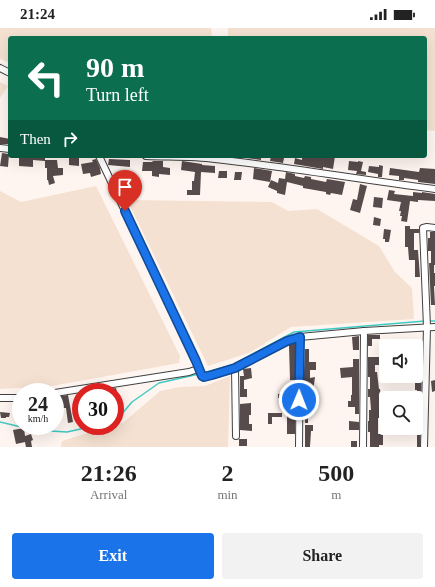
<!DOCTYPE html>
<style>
body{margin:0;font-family:"Times New Roman",serif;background:#f2f2f2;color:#222;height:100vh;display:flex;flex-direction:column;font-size:15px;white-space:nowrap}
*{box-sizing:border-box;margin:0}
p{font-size:13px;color:#767676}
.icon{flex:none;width:22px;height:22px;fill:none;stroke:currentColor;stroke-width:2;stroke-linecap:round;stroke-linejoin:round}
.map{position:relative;height:419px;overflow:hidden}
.panel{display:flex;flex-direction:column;background:#fff;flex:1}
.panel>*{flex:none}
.guide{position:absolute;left:8px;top:8px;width:419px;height:122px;border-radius:4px;box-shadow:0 4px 16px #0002;background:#0b6e4f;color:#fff;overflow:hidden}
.controls{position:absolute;left:379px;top:311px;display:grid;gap:8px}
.controls a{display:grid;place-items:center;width:44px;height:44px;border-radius:4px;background:#fff;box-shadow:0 4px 16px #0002;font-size:20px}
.speed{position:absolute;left:12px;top:355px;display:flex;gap:8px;font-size:20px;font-weight:700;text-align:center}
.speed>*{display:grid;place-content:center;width:52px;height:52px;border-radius:50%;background:#fff;box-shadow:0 4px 16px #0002;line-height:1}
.speed small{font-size:10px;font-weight:400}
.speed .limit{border:6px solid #d22;background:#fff;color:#111}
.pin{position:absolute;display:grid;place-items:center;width:34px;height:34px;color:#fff;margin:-41px -17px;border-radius:50% 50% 50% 0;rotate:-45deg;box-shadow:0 0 4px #0007}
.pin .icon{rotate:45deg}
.me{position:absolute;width:44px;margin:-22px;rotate:1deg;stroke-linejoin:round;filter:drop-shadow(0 0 3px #0008)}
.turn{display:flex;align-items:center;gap:14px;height:84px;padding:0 12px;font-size:18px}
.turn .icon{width:52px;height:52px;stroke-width:2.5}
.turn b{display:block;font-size:28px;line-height:34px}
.then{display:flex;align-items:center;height:38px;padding:0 12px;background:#0003;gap:8px;font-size:15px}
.eta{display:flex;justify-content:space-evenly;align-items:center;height:68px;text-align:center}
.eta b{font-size:24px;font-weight:600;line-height:28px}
.cta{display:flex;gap:8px;margin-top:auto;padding:8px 12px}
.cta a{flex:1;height:46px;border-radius:4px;background:#1a73e8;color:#fff;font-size:16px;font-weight:600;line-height:46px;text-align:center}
.cta a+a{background:#f2f2f2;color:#222}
.status{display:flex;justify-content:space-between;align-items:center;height:28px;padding:0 20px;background:#fff;direction:ltr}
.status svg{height:11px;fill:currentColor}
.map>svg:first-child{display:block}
</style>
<div class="status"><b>21:24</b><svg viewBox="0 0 49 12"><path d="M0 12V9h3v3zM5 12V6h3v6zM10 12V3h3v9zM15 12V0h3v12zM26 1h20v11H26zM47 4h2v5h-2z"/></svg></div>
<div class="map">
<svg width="435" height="419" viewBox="0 0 435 419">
<rect width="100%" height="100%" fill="#fff5f0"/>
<g fill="#f4e1d1">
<polygon points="0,0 211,0 212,10 10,10 10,35 0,31"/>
<polygon points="228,0 435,0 435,103 425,102 425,10 228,10"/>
<polygon points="0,54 8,58 0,70"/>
<polygon points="96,158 180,328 179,335 52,358 0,361 0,163 21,174"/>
<polygon points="127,172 272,174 288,183 317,181 379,218 395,244 412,260 414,291 291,299 249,325 208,338"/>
<polygon points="230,348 228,419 61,419 62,413 110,398 115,398 115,397 124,394 160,363 180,359 205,358"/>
</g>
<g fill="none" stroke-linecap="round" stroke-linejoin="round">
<g stroke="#3ecbc3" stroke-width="1.5">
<polyline points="429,293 435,293"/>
<polyline points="203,345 232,337 294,304 425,293"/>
<polyline points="115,391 120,388 132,374 159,355 199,346"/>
<polyline points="0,394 34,402 67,404 94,398"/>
</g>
</g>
<g fill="#574b4c">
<polygon points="0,109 10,111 10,116 0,116"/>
<polygon points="2,125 9,126 8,139 0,138"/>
<polygon points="19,128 45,128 45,133 33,132 33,139 19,138"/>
<polygon points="69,128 79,128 79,138 69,137"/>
<polygon points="246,128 261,128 261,132 246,130"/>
<polygon points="271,128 284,130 283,135 270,133"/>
<polygon points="302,128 335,128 333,141 323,139 323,141 294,136 295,130 302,132"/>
<polygon points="96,131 100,140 101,146 91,149 90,145 83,146 81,136 93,134 92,132"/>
<polygon points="109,131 130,132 130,139 108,137"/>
<polygon points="45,132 57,132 58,140 63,140 63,147 53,148 55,155 49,157 48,152 47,152 47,140 45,140"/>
<polygon points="153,133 163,133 163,139 170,140 170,147 159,146 159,149 152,148 152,143 142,143 143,134 152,134"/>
<polygon points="182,133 202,136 202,137 215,138 215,145 201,144 200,167 187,167 187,162 192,162 192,153 194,153 195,144 181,142"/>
<polygon points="349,133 358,134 358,133 363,134 361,143 366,144 366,147 356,146 357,143 348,142"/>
<polygon points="379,137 383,138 382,149 378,149 378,146 368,144 369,138 379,139"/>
<polygon points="254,140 272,143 270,154 253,151"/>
<polygon points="390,140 419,144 420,140 435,141 435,156 418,154 418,152 404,150 404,152 399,152 399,148 389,147"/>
<polygon points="219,143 227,143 227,150 218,150"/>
<polygon points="235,144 242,144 241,152 234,152"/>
<polygon points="286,144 295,146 295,148 304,150 305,148 311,149 311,151 326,154 327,151 345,154 342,167 331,165 330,167 326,166 326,164 303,160 303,158 287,154 285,167 277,165 277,163 268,159 271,152 278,155 279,150 285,151"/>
<polygon points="360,156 367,158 360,185 350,182 353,171 357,172"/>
<polygon points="389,162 395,163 394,166 413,168 413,164 422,165 422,164 435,166 435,173 418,172 418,174 410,173 407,194 401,193 402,188 400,188 401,183 399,183 401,174 387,172"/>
<polygon points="374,169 383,170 382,180 373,179"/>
<polygon points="374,189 381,191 380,198 373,197"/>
<polygon points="405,198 410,198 410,201 419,201 419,205 414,205 414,222 418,222 420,249 415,249 415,232 409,232 408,219 405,219"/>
<polygon points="384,201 391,202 389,214 385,214 385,211 383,211"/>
<polygon points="430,204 435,204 435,237 434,237 434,245 435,245 435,258 434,258 435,277 431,277 429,235 431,235 431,223 428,223 428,210 430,210"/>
<polygon points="368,307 380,307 380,311 372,311 372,318 368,318"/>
<polygon points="359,308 359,322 353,322 352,309"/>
<polygon points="291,316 295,316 295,352 290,352 289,317"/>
<polygon points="305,321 309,321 309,334 316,334 316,342 310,342 310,350 315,349 313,364 315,364 316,373 313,373 313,383 308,383 308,395 305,395 304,376 304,364 305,364 306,353 304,354 304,344"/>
<polygon points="416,327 422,327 420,419 417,419 417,405 416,405 416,395 417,362 415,362 415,348 416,348"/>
<polygon points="368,329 381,329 381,337 375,337 375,344 377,344 379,361 380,361 381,369 379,369 381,390 378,390 378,406 383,406 383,417 379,417 379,419 370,419 370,404 368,404 368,393 369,393 369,382 371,382 370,369 368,369 368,361 370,361 370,349 368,349"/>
<polygon points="353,331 359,331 359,386 355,386 355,379 348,379 348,373 351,373 351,367 352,367 352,349 341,350 340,340 353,339"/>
<polygon points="251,340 252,350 244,352 244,361 247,361 247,369 240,369 240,348 244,348 243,341"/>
<polygon points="435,352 435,363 432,364 431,353"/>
<polygon points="116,360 117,364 99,364 99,363"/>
<polygon points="278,366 295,366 295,377 291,377 291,370 278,370"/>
<polygon points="68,367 73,394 68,395 66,380 63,380 62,372 55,373 55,369"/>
<polygon points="251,375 251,387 249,387 249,396 252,396 252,403 240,402 240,376"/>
<polygon points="0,384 10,385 9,389 6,389 6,390 1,390"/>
<polygon points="268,385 282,385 282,389 272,389 272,396 268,396"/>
<rect x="287" y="386" width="8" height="20"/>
<polygon points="349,393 359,394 359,402 349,402"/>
<polygon points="305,397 313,397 313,403 311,403 310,419 305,419"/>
<polygon points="24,400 25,408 31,406 33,412 31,413 32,419 26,419 25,414 16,416 13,402"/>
<rect x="239" y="411" width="8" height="7"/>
<rect x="351" y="413" width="6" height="6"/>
</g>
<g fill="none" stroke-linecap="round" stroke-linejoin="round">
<g stroke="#414141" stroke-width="8">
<g id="minor">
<polyline points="0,40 10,45"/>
<polyline points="0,120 10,121"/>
<polyline points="99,128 196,333 202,348 204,349 220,345 235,340 287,313 300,309 364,303 435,299"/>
<path d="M146,128C169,129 192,128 215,131C289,139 362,152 435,161"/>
<polyline points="235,340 236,408"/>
<polyline points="55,365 189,344 198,341"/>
<polyline points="0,370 21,370"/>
<polyline points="299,419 300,309"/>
<polyline points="363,419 364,303"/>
<polyline points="424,419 427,299 423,200 427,199 435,200"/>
</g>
</g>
<use href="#minor" stroke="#fff" stroke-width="6"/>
</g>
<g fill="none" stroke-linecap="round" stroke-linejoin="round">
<g stroke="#114b97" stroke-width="10">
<polyline id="route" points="125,183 196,333 202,348 204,349 212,347 235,340 287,313 300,309 299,372"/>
</g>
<use href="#route" stroke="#1a73e8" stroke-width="7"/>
</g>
</svg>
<div class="controls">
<a><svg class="icon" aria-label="sound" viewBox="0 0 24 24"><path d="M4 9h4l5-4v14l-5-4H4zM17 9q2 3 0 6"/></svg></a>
<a><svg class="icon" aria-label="search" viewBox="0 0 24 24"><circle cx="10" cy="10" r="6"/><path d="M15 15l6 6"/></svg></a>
</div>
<div class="speed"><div>24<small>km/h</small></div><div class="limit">30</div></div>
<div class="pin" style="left:125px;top:183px;background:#d93025"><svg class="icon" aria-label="arrive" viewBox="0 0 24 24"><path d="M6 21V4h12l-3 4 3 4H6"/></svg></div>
<svg class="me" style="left:299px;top:372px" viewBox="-20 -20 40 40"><circle r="17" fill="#1a73e8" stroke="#fff" stroke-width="3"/><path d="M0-11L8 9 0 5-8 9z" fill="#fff"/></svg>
<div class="guide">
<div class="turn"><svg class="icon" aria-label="left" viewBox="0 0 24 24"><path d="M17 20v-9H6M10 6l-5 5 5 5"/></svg><div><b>90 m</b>Turn left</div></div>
<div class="then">Then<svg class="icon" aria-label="right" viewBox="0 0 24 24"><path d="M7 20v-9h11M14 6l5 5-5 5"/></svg></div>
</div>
</div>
<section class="panel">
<div class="eta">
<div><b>21:26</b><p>Arrival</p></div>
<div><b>2</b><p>min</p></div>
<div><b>500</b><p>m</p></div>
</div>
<div class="cta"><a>Exit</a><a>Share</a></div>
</section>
